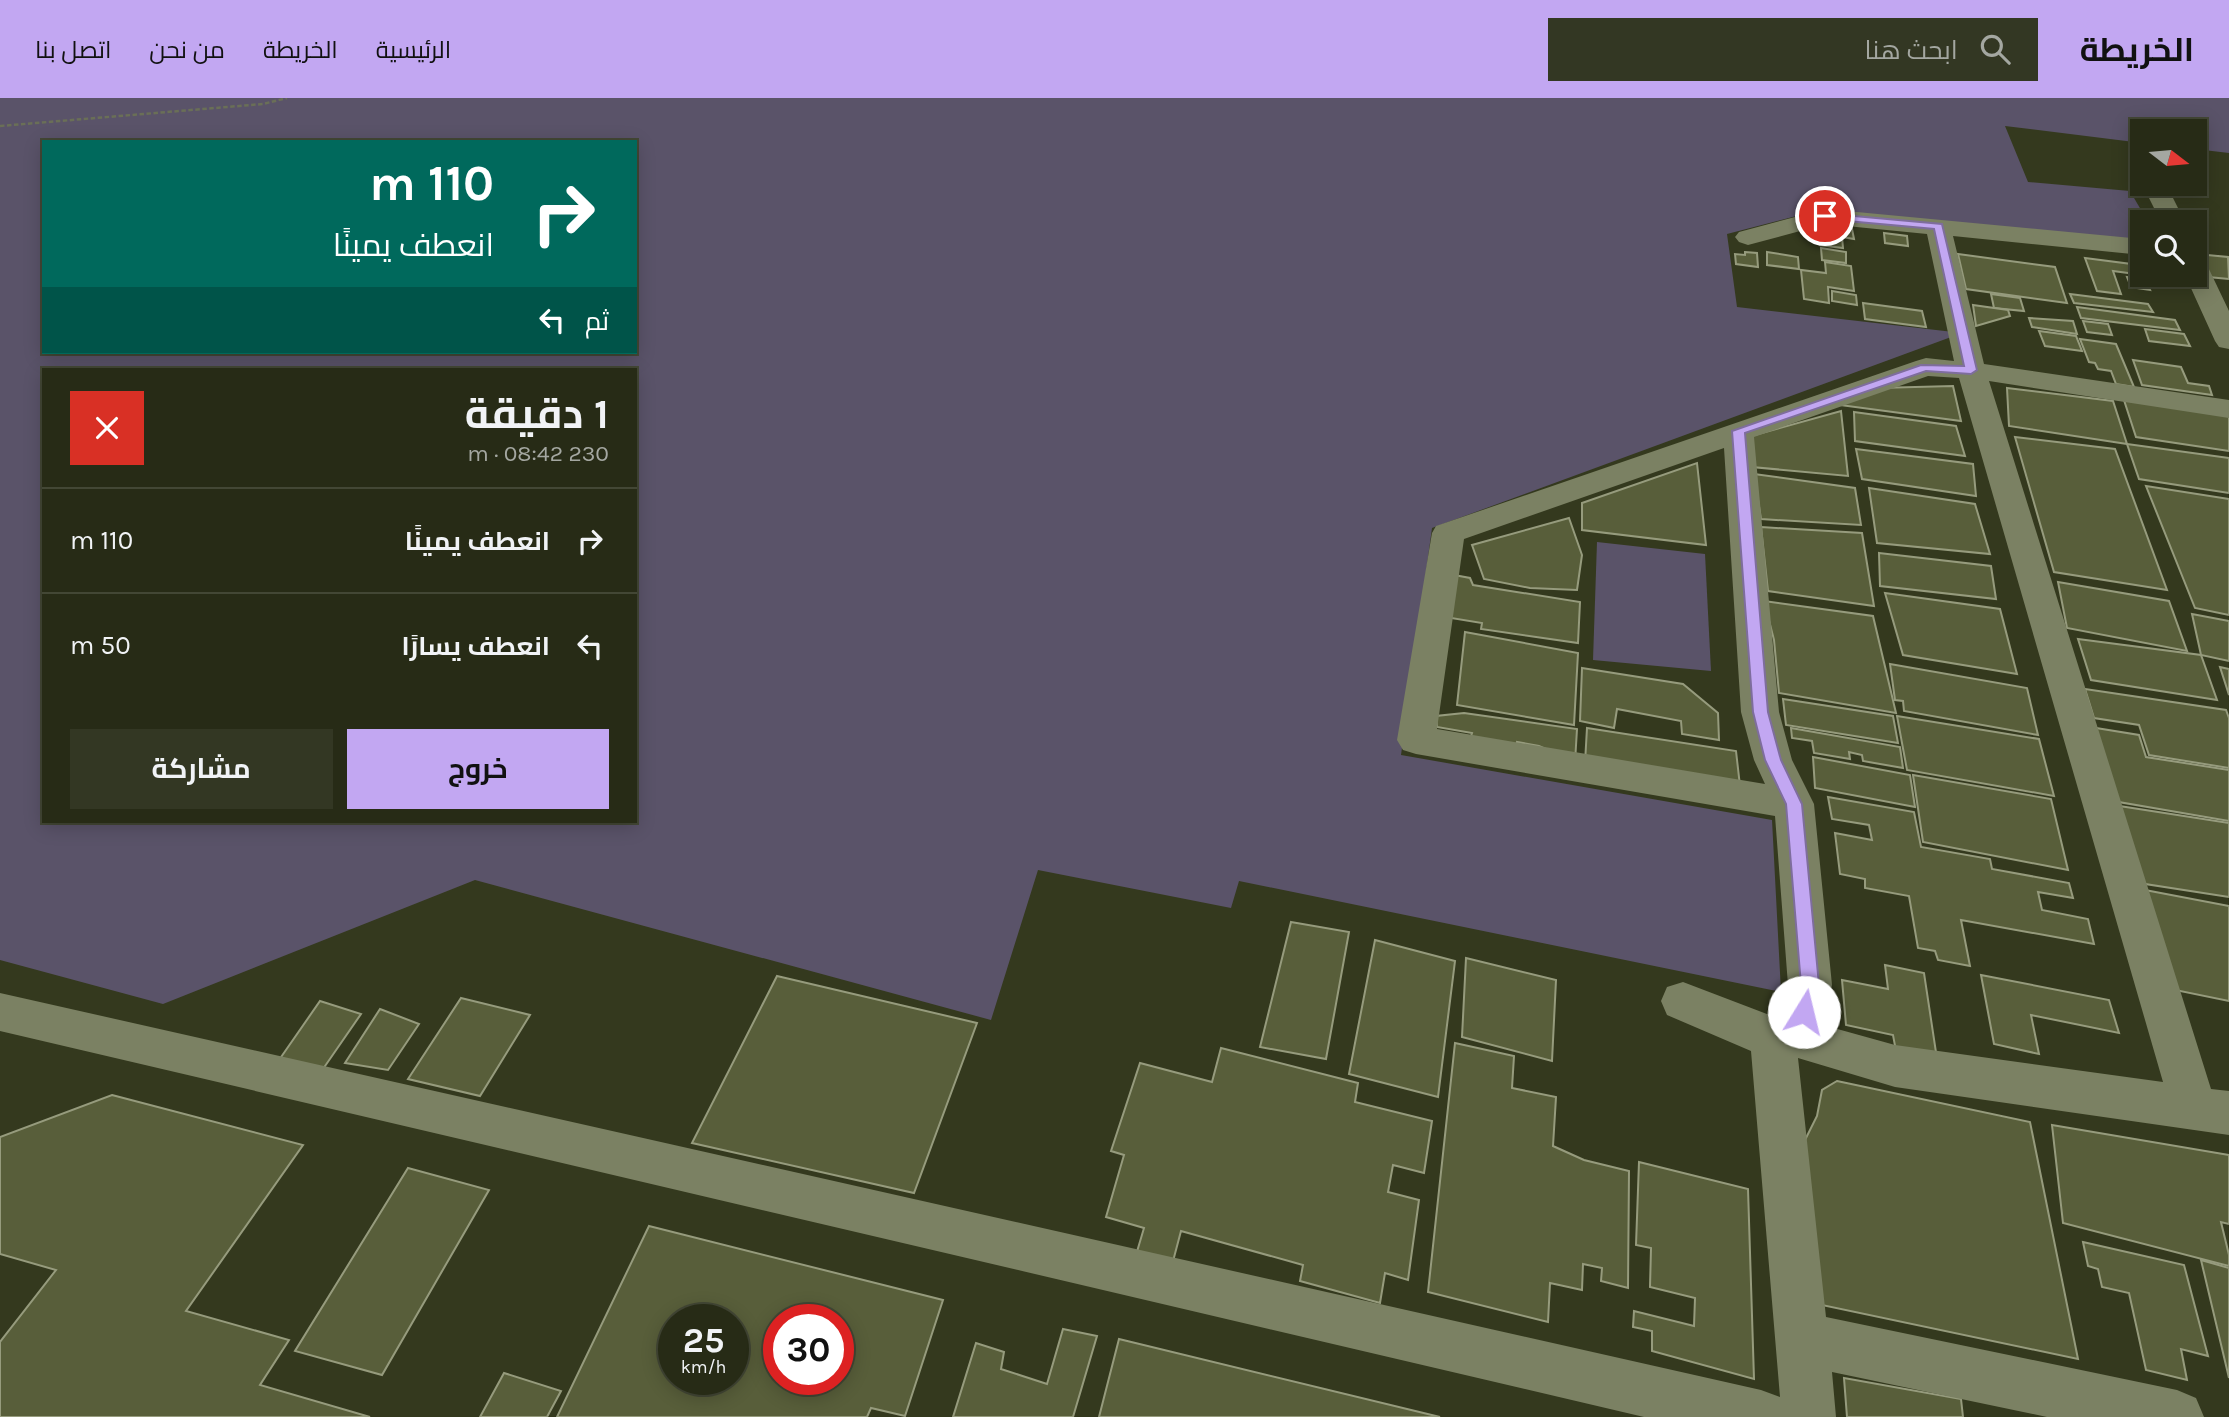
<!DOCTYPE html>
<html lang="ar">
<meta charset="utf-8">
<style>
body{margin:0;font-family:Karla,Cairo,sans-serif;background:#333723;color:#f1f3f6;direction:rtl;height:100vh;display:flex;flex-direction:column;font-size:26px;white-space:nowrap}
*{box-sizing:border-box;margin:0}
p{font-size:23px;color:#a4a7a1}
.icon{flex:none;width:38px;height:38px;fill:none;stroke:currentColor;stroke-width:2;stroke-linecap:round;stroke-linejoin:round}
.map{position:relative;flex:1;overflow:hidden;direction:ltr}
.drawer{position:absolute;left:42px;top:270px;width:595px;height:455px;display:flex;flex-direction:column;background:#272b16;border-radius:0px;box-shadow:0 4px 18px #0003,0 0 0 2px #434735;direction:rtl}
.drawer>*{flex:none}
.guide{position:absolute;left:42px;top:42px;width:595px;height:214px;border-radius:0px;box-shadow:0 4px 18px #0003,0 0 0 2px #434735;direction:rtl;background:#00695c;color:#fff;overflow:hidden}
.needle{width:46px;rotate:106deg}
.tools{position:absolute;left:2130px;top:21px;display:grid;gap:14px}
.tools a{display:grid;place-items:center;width:77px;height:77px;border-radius:0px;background:#272b16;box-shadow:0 4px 18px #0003,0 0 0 2px #434735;font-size:35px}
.speed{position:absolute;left:658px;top:1206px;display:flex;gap:14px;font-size:35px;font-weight:700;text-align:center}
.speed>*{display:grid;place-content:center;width:91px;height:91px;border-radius:50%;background:#272b16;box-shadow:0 4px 18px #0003,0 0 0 2px #434735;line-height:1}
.speed small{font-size:18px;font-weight:400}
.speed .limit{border:10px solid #d22;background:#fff;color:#111}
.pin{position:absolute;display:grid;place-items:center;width:60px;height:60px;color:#fff;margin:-30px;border:4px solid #fff;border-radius:50%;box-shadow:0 2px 7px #0007}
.me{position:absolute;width:77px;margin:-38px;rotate:9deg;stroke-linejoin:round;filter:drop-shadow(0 0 5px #0008)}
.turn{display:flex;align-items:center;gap:24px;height:147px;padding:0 28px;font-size:32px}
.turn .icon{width:91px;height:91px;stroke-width:2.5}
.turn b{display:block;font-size:49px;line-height:60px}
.then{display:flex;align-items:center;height:66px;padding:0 28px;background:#0003;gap:14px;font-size:26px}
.round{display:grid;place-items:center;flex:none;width:74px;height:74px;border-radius:0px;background:#333723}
.headline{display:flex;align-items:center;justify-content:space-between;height:119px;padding:0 28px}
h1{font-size:42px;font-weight:700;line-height:52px}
.cta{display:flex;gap:14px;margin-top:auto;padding:14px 28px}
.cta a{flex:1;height:80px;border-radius:0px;background:#c2a7f2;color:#111;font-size:28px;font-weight:700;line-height:80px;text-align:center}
.cta a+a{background:#333723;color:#f1f3f6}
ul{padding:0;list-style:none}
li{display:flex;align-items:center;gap:21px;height:105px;padding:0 28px;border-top:2px solid #434735}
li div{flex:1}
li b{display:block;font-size:26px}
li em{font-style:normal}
header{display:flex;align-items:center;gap:42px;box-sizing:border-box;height:98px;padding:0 35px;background:#c2a7f2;color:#111}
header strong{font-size:33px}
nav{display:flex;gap:38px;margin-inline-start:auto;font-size:24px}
.search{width:490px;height:63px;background:#333723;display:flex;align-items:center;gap:18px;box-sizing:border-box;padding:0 24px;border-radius:0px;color:#a4a7a1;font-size:26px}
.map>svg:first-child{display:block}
</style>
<header>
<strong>الخريطة</strong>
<div class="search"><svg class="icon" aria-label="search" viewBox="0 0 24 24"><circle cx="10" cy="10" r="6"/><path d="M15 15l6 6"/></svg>ابحث هنا</div>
<nav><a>الرئيسية</a><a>الخريطة</a><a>من نحن</a><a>اتصل بنا</a></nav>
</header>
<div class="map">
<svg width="2229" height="1319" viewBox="0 0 2229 1319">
<rect width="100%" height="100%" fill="#34391e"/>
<g fill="#5a5369" fill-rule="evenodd">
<path d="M0,0H2229V55L2195,51L2194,33H2142V45L2005,28L2028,84L2130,93L2148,124H2142V142L1820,112L1727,136L1737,209L1962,235L1432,430L1401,657L1772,722L1781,894L1239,783L1231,810L1038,772L991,922L475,782L163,906L0,862ZM44,44H635V254H44ZM44,271H635V723H44Z"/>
<polygon points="1597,444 1705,456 1711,573 1593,562"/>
</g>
<g fill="#585e3a" stroke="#969b7d" stroke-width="2" fill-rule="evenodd">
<polygon points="1818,127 1852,131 1854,141 1842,139 1843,150 1820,147"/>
<polygon points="1884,135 1907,138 1908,148 1885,145"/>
<polygon points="1821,150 1846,154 1846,165 1822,162"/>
<polygon points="1745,154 1757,155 1758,169 1736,166 1735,156 1745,157"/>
<polygon points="1767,154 1798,159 1799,171 1767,167"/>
<polygon points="1958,156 2055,169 2067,205 1966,191"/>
<polygon points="2197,156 2228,159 2229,181 2208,179"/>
<polygon points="2085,160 2139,167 2143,177 2113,173 2121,196 2097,193"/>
<polygon points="1825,164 1851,168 1854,193 1828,189 1829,205 1804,201 1801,172 1826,175"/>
<polygon points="2127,179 2157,182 2159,189 2148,188 2150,192 2131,189"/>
<polygon points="1832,193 1856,197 1857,207 1832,203"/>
<polygon points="1991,196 2020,200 2024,213 1994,210"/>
<polygon points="2070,196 2148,206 2153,214 2074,205"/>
<polygon points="1863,205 1922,213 1926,229 1865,221"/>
<polygon points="1973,207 2008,212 2010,218 1976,228"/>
<polygon points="2077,209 2175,222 2180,232 2081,220"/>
<polygon points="2029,220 2073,223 2077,236 2032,229"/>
<polygon points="2083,223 2108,226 2112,237 2087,234"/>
<polygon points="2145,231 2184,236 2190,248 2149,243"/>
<polygon points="2039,233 2076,238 2082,253 2045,248"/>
<polygon points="2080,241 2116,246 2134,289 2116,286 2111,273 2098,271 2095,265 2089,264"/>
<polygon points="2133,262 2181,269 2188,285 2209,288 2212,297 2142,287"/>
<polygon points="1953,288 1961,323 1840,307 1877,290"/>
<polygon points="2007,290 2113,303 2127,346 2009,328"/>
<polygon points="2123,299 2229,317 2229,353 2136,339"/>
<polygon points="1841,313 1848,378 1752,369 1751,338"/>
<polygon points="1854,314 1956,328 1965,358 1855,343"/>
<polygon points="2015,339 2115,351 2167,492 2054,474"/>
<polygon points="2127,346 2229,360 2229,395 2139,381"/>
<polygon points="1856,351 1973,366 1976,398 1862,381"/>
<polygon points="1697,365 1706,447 1582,432 1582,405"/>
<polygon points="1754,376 1855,390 1861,427 1761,421"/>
<polygon points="2146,388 2229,401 2229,517 2195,510"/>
<polygon points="1869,390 1975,406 1990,456 1877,445"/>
<polygon points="1569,420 1582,457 1577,492 1530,490 1484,481 1472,447"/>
<polygon points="1761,429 1862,435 1874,508 1768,493"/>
<polygon points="1879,455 1991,468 1996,501 1880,488"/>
<polygon points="1454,477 1470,480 1473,487 1580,504 1578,545 1481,531 1482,525 1445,519"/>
<polygon points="2058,484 2169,503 2187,553 2067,530"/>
<polygon points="1885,495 2000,511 2017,576 1903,557"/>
<polygon points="1764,503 1873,518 1896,615 1779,595 1774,542"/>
<polygon points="2192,516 2229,523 2229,563 2201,557"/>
<polygon points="1465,534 1578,555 1574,627 1457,607"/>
<polygon points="2078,541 2201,557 2217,602 2091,582"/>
<polygon points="1890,566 2027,590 2038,637 1904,613 1903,603 1895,602"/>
<polygon points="2220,569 2229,571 2229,597"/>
<polygon points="1582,570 1683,586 1718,615 1719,642 1682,636 1681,623 1617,611 1614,630 1580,623"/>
<polygon points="2085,591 2226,612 2229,620 2229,670 2149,657 2139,627 2094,620"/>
<polygon points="1783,601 1893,618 1898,645 1786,627"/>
<polygon points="1464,615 1577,631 1575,664 1539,648 1517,644 1515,654 1469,644 1472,635 1437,629 1436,618"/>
<polygon points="1897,618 2039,641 2054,698 1907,672"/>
<polygon points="2090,629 2139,637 2146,659 2229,672 2229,723 2113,703"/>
<polygon points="1587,630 1736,653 1740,688 1585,665"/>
<polygon points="1791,630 1900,649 1903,670 1863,663 1862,657 1849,654 1850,661 1814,655 1812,643 1792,640"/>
<polygon points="1813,659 1910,677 1915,709 1815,690"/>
<polygon points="1913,677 2051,701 2068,772 1923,744"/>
<polygon points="1828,699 1914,714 1921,749 1990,761 1992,771 2069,785 2073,800 2038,794 2042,812 2088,821 2094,846 1961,822 1970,868 1938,862 1935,853 1918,850 1909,798 1865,790 1865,781 1840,776 1835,735 1872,742 1869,727 1832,721"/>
<polygon points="2113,707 2229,725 2229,799 2139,785"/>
<polygon points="2145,792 2229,808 2229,903 2175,892"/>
<polygon points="1291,824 1349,834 1326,961 1260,949"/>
<polygon points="1375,842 1455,863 1438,999 1349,976"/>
<polygon points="1466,860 1556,882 1552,963 1462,939"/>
<polygon points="1885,867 1924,875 1937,961 1896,953 1893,937 1846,927 1842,882 1888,891"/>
<polygon points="1981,877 2109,902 2119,935 2031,917 2039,956 1994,946"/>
<polygon points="777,878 977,925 914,1095 692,1045"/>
<polygon points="461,900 530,917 480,998 408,981"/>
<polygon points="320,903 361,916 323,971 279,962"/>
<polygon points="380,911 419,926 388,972 345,965"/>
<polygon points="1455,945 1514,958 1512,990 1556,999 1553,1048 1584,1062 1629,1073 1628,1190 1601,1183 1602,1170 1583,1166 1582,1192 1550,1185 1548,1224 1428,1194"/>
<polygon points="1221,950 1358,985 1355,1004 1432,1023 1424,1075 1393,1067 1388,1094 1419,1102 1408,1182 1385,1175 1380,1205 1300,1183 1303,1167 1181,1133 1172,1167 1136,1157 1144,1130 1106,1119 1124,1057 1111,1053 1140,965 1212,984"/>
<polygon points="1837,983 2030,1024 2078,1261 1817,1206 1805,1042 1817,1018 1822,992"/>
<polygon points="112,997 303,1047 186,1213 289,1242 260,1287 370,1319 0,1319 0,1244 56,1172 0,1156 0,1039"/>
<polygon points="2052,1027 2229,1057 2229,1126 2221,1124 2229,1157 2229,1168 2063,1125"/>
<polygon points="1639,1064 1748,1091 1754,1281 1652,1253 1652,1233 1633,1229 1634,1213 1694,1228 1695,1200 1650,1189 1651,1150 1636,1147"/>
<polygon points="408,1070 489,1092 382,1277 295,1253"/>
<path d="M649,1128L943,1202L905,1318L871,1310L867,1319H557ZM674,1222H733V1281H674ZM779,1222H838V1281H779Z"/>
<polygon points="2083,1144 2184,1167 2208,1258 2181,1251 2187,1282 2146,1272 2129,1195 2102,1189 2098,1171 2088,1168"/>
<polygon points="2201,1162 2229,1170 2229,1280"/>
<polygon points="1063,1231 1097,1238 1073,1319 953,1319 976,1245 1004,1254 1001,1271 1047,1286"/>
<polygon points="1119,1241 1440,1319 1099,1319"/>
<polygon points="504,1275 561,1293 547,1319 480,1319"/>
<polygon points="1844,1280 1961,1301 1963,1319 1847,1319"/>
</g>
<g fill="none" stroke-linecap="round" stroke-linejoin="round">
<polyline stroke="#6a6f57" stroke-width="2.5" stroke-dasharray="4.5 2.5" stroke-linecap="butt" points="0,28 263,6 287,0"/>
<g fill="#7b8163" fill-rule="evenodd">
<polygon points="2142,86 2166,86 2185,124 2161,124"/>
<path d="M1825,111L2142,141V157L1953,138L1984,266L2229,302V320L1989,283L2211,991L2229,993V1037L1895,989L1798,960L1826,1219L2177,1292L2196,1300L2204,1319H2047L1832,1274L1836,1319H1644L0,933V895L1761,1292L1780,1299L1751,953L1667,917L1661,903L1667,889L1683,884L1780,921L1788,887L1775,718L1416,656L1403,652L1397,642L1432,435L1436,428L1916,263L1926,260L1954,263L1927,136L1826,126L1748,147L1739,144L1735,139L1739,134ZM1928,278L1959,280L2163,984L1895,947L1823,927L1832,887L1814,706L1792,662L1779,614L1754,339ZM1724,350L1741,614L1754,662L1765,686L1437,631L1464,441Z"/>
<polygon points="2194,159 2203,161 2207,167 2229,213 2229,251 2219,249 2215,243 2185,177 2194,177"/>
</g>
</g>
<polygon fill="#c2a7f2" stroke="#7e6d9d" stroke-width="2" points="1821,115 1942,126 1977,272 1971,276 1926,273 1745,335 1768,614 1781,662 1802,706 1819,887 1811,919 1804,922 1798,919 1795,914 1801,887 1786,706 1765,662 1753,614 1732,333 1921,267 1964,268 1934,131 1825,121 1821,120"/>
</svg>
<div class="tools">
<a><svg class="needle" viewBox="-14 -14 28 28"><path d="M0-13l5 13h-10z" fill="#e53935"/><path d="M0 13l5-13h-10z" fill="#a4a7a1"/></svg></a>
<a><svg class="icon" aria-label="search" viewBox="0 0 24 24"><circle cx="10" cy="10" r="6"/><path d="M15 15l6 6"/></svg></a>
</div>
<div class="speed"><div>25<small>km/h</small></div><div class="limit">30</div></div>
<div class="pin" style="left:1825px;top:118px;background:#d93025"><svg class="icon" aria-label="arrive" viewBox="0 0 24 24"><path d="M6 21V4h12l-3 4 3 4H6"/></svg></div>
<svg class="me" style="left:1804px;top:914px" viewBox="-20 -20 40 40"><circle r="19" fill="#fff"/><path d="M0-13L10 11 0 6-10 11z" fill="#c2a7f2"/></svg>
<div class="guide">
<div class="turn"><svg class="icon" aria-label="right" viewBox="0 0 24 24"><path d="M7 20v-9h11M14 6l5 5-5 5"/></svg><div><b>110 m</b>انعطف يمينًا</div></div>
<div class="then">ثم<svg class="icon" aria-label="left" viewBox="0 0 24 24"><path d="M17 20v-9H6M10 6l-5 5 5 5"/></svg></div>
</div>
<section class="drawer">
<div class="headline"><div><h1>1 دقيقة</h1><p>230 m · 08:42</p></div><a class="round" style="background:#d93025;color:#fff"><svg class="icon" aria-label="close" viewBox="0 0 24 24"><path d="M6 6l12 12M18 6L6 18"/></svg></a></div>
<ul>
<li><svg class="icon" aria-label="right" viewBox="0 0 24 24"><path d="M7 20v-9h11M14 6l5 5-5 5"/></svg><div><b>انعطف يمينًا</b></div><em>110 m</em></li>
<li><svg class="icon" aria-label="left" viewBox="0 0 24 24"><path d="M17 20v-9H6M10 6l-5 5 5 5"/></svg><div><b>انعطف يسارًا</b></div><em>50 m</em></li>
</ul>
<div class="cta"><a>خروج</a><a>مشاركة</a></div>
</section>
</div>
